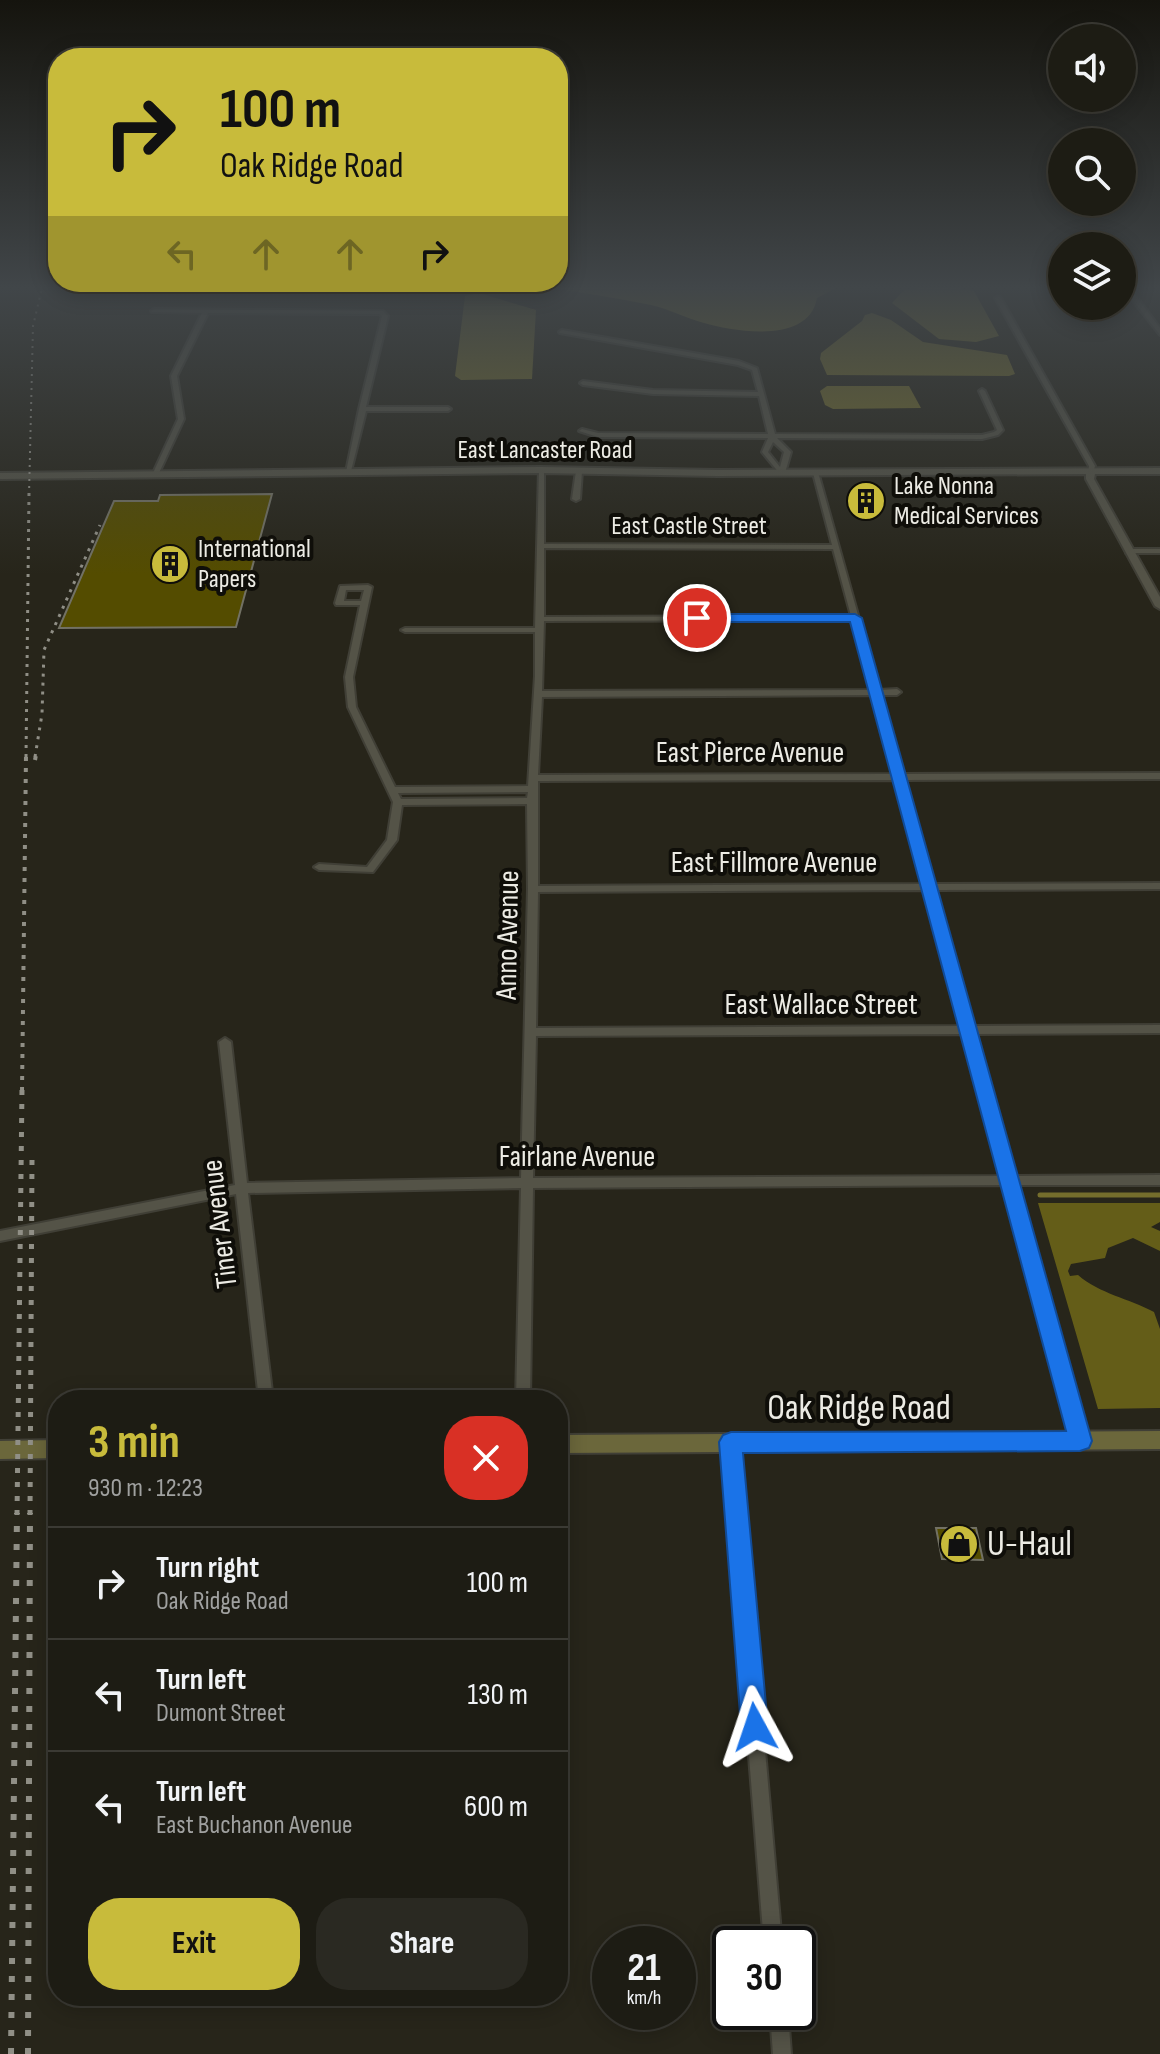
<!DOCTYPE html>
<meta charset="utf-8">
<style>
body{margin:0;font-family:"Sofia Sans Condensed",sans-serif;background:#2a2922;color:#f1f3f6;height:100vh;display:flex;flex-direction:column;font-size:30px;white-space:nowrap}
*{box-sizing:border-box;margin:0}
p{font-size:26px;color:#a0a1a0}
.icon{flex:none;width:44px;height:44px;fill:none;stroke:currentColor;stroke-width:2;stroke-linecap:round;stroke-linejoin:round}
.map{position:relative;flex:1;overflow:hidden}
.sheet{position:absolute;left:48px;top:1390px;width:520px;height:616px;display:flex;flex-direction:column;background:#1d1c14;border-radius:32px;box-shadow:0 4px 20px #0003,0 0 0 2px #3b3a34}
.sheet>*{flex:none}
.top-card{position:absolute;left:48px;top:48px;width:520px;height:244px;border-radius:32px;box-shadow:0 4px 20px #0003,0 0 0 2px #3b3a34;background:#c8bb3b;color:#111;overflow:hidden}
.buttons{position:absolute;left:1048px;top:24px;display:grid;gap:16px}
.buttons a{display:grid;place-items:center;width:88px;height:88px;border-radius:50%;background:#1d1c14;box-shadow:0 4px 20px #0003,0 0 0 2px #3b3a34;font-size:40px}
.speed{position:absolute;left:592px;top:1926px;display:flex;gap:16px;font-size:40px;font-weight:700;text-align:center}
.speed>*{display:grid;place-content:center;width:104px;height:104px;border-radius:50%;background:#1d1c14;box-shadow:0 4px 20px #0003,0 0 0 2px #3b3a34;line-height:1}
.speed small{font-size:20px;font-weight:400}
.speed .limit{border:4px solid #111;border-radius:12px;background:#fff;color:#111}
.pin{position:absolute;display:grid;place-items:center;width:68px;height:68px;color:#fff;margin:-34px;border:4px solid #fff;border-radius:50%;box-shadow:0 2px 8px #0007}
.me{position:absolute;width:88px;margin:-44px;rotate:355deg;stroke-linejoin:round;filter:drop-shadow(0 0 6px #0008)}
.turn{display:flex;align-items:center;gap:28px;height:168px;padding:0 40px;font-size:36px}
.turn .icon{width:104px;height:104px;stroke-width:2.5}
.turn b{display:block;font-size:56px;line-height:68px}
.lanes{display:flex;align-items:center;height:76px;padding:0 40px;background:#0003;justify-content:center;gap:40px;direction:ltr}
.lanes .off{opacity:.35}
.round{display:grid;place-items:center;flex:none;width:84px;height:84px;border-radius:32px;background:#2a2922}
.headline{display:flex;align-items:center;justify-content:space-between;height:136px;padding:0 40px}
h1{font-size:48px;font-weight:700;line-height:60px;color:#c8bb3b}
.button{display:flex;gap:16px;margin-top:auto;padding:16px 40px}
.button a{flex:1;height:92px;border-radius:32px;background:#c8bb3b;color:#111;font-size:32px;font-weight:700;line-height:92px;text-align:center}
.button a+a{background:#2a2922;color:#f1f3f6}
ul{padding:0;list-style:none}
li{display:flex;align-items:center;gap:24px;height:112px;padding:0 40px;border-top:2px solid #3b3a34}
li div{flex:1}
li b{display:block;font-size:30px}
li em{font-style:normal}
.map>svg:first-child{display:block}
</style>
<div class="map">
<svg width="1160" height="2054" viewBox="0 0 1160 2054">
<rect width="100%" height="100%" fill="#27251a"/>
<path fill="#645d18" d="M1038,1203H1160V1222L1151,1227L1160,1231V1251L1133,1238L1108,1248L1105,1258L1071,1264L1068,1271L1070,1276L1078,1275C1100,1294 1128,1298 1154,1312L1160,1329V1408L1098,1409Z"/>
<g fill="#756e2c">
<path d="M547,288H836L817,298C809,344 736,332 704,323C686,318 669,309 651,305C616,298 582,292 547,288Z"/>
<polygon points="917,288 960,288 974,291 999,336 976,342 939,339 892,303 903,291"/>
<polygon points="479,293 536,310 532,379 461,380 455,376 465,296"/>
<polygon points="872,313 891,320 923,342 1007,355 1015,374 1009,376 827,375 820,359 821,353 862,321 865,315"/>
<polygon points="827,386 909,386 921,408 833,409 825,405 820,391"/>
</g>
<g fill="none" stroke-linecap="round" stroke-linejoin="round">
<polyline stroke="#756e2c" stroke-width="5" points="1040,1195 1160,1195"/>
</g>
<g fill="#544c00" stroke="#727164" stroke-width="2">
<polygon points="272,494 236,627 59,628 114,501 158,501 160,495"/>
<polygon points="936,1528 976,1528 983,1560 942,1559"/>
</g>
<g fill="none" stroke-linecap="round" stroke-linejoin="round">
<g stroke="#403f36" stroke-width="4">
<g id="minor">
<polygon points="998,296 1001,298 1095,466 1093,473 1088,472 1089,466 995,298"/>
<polygon points="154,309 383,311 388,316 366,407 448,407 451,409 448,411 366,411 351,471 346,472 359,409 382,316 379,314 208,313 177,376 184,419 159,473 154,474 153,473 178,419 171,376 202,313 152,312 151,311"/>
<path d="M562,330L739,361L757,368L775,434L982,435L994,432L997,430L979,391L982,389L985,391L1003,430L998,435L982,439L777,438L791,452L785,473L782,475L780,474L762,452L768,438L598,437L579,431L582,429L598,433L768,434L759,396L653,394L583,385L580,383L583,381L653,390L758,392L752,370L738,365L560,333L559,332ZM773,442L784,452L780,467L768,452Z"/>
<path d="M539,469L544,470V544L832,545L813,473L818,472L879,690L897,689L901,692L897,695H881L903,774L1160,773V779L904,780L933,884L1160,883V889L935,890L972,1026L1160,1025V1033L974,1034L1014,1176L1160,1175V1185H1016L1087,1441L1085,1445L1080,1447L1075,1445L1073,1441L1004,1185L533,1188L530,1400H516L521,1188L248,1193L273,1400H259L236,1194L0,1241V1231L235,1185L219,1042L225,1038L231,1042L247,1183L521,1178L528,889L527,804L402,805L397,840L373,872L319,870L314,867L319,864L367,867L387,840L393,802L348,707L345,677L360,605H336L335,603L340,586L368,585L372,587L353,677L356,707L395,787L528,786L535,676V632H405L401,630L405,628H535ZM544,548L833,549L851,616L544,617ZM346,590H364L361,601H344ZM852,620L871,690L542,691L544,621ZM872,695L894,774L538,775L542,697ZM895,780L923,884L538,886V781ZM528,792L527,798L401,799L398,793ZM925,890L961,1026L536,1028L538,892ZM963,1034L1002,1176L533,1178L536,1036Z"/>
<polygon points="579,469 582,471 580,499 576,501 572,499 576,471"/>
<rect x="1126" y="549" width="34" height="4"/>
<polygon points="731,1436 736,1438 738,1442 782,1944 764,1944 724,1442 726,1438"/>
<polygon points="770,2012 788,2012 791,2054 773,2054"/>
</g>
</g>
<g stroke="#403f36" stroke-width="4">
<g id="tertiary">
<polygon points="1123,288 1130,288 1160,328 1160,335"/>
<polygon points="541,467 718,470 1160,468 1160,474 1095,474 1094,479 1160,597 1160,609 1155,606 1086,479 1086,474 718,476 541,473 0,479 0,473"/>
</g>
</g>
<g stroke="#403f36" stroke-width="4">
<g id="secondary">
<polygon points="1160,1431 1160,1449 558,1453 558,1435"/>
<polygon points="58,1440 58,1458 0,1459 0,1441"/>
</g>
</g>
<use href="#minor" fill="#545347" fill-rule="evenodd"/>
<use href="#tertiary" fill="#545347" fill-rule="evenodd"/>
<use href="#secondary" fill="#6b673b" fill-rule="evenodd"/>
<polyline stroke="#908f86" stroke-width="2" stroke-dasharray="2 5" stroke-linecap="butt" points="29,495 33,326 42,288"/>
<g stroke="#908f86" stroke-width="3" stroke-dasharray="3 6" stroke-linecap="butt">
<polyline points="26,757 29,493"/>
<polyline points="35,757 42,714 44,650 100,525"/>
</g>
<g stroke="#908f86" stroke-width="4" stroke-dasharray="4 7" stroke-linecap="butt">
<polyline points="35,760 36,755"/>
<polyline points="22,1091 26,755"/>
</g>
<g stroke="#908f86" stroke-width="5" stroke-dasharray="5 9" stroke-linecap="butt">
<polyline points="17,1515 22,1089"/>
<polyline points="30,1515 32,1158"/>
</g>
<g stroke="#908f86" stroke-width="6" stroke-dasharray="6 12" stroke-linecap="butt">
<polyline points="11,2054 17,1513"/>
<polyline points="28,2054 30,1513"/>
</g>
</g>
<linearGradient id="sky" x2="0" y2="1"><stop stop-color="#15140e"/><stop offset="0.5" stop-color="#414649"/><stop offset="1" stop-color="#414649" stop-opacity="0"/></linearGradient>
<rect width="1160" height="575" fill="url(#sky)"/>
<polygon fill="#1a73e8" stroke="#114b97" stroke-width="2" points="855,614 862,618 1092,1441 1089,1448 1080,1451 743,1453 768,1727 764,1736 755,1740 745,1736 741,1727 719,1442 723,1435 731,1432 1066,1431 850,622 697,622 691,618 697,614"/>
<defs>
<g id="building-disc" transform="scale(2)"><circle r="9.5" fill="#c8bb3b" stroke="#0f0e09"/><path d="M-4-6H4V6H1V3H-1V6H-4ZM-2.5-4.3h1.7v1.8h-1.7ZM.8-4.3h1.7v1.8H.8ZM-2.5-1h1.7V.8h-1.7ZM.8-1h1.7V.8H.8Z" fill="#111"/></g>
<g id="shop-disc" transform="scale(2)"><circle r="9.5" fill="#c8bb3b" stroke="#0f0e09"/><path d="M-5-2.5h2.3a2.7 3.5 0 0 1 5.4 0H5L5.5 6h-11ZM-1.5-2.5h3a1.5 2.3 0 0 0-3 0Z" fill="#111"/></g>
</defs>
<g fill-rule="evenodd">
<use href="#building-disc" x="866" y="501"/>
<use href="#building-disc" x="170" y="564"/>
<use href="#shop-disc" x="959" y="1544"/>
</g>
<g text-anchor="middle" dominant-baseline="central" stroke-width="8" stroke-linejoin="round" paint-order="stroke">
<g font-size="26" fill="#ecebe4" stroke="#0f0e09">
<text x="545" y="450">East Lancaster Road</text>
<text x="689" y="526">East Castle Street</text>
</g>
<g font-size="26" fill="#ecebe4" stroke="#0f0e09" text-anchor="start">
<text x="894" y="486">Lake Nonna<tspan x="894" dy="30">Medical Services</tspan></text>
<text x="198" y="549">International<tspan x="198" dy="30">Papers</tspan></text>
</g>
<g font-size="30" fill="#ecebe4" stroke="#0f0e09">
<text x="750" y="753">East Pierce Avenue</text>
<text x="774" y="863">East Fillmore Avenue</text>
<text transform="translate(508 935) rotate(-89)">Anno Avenue</text>
<text x="821" y="1005">East Wallace Street</text>
<text x="577" y="1157">Fairlane Avenue</text>
<text transform="translate(220 1224) rotate(-97)">Tiner Avenue</text>
</g>
<g font-size="36" fill="#ecebe4" stroke="#0f0e09">
<text x="859" y="1408">Oak Ridge Road</text>
</g>
<g font-size="36" fill="#ecebe4" stroke="#0f0e09" text-anchor="start">
<text x="987" y="1544">U-Haul</text>
</g>
</g>
</svg>
<div class="buttons">
<a><svg class="icon" aria-label="sound" viewBox="0 0 24 24"><path d="M4 9h4l5-4v14l-5-4H4zM17 9q2 3 0 6"/></svg></a>
<a><svg class="icon" aria-label="search" viewBox="0 0 24 24"><circle cx="10" cy="10" r="6"/><path d="M15 15l6 6"/></svg></a>
<a><svg class="icon" aria-label="layers" viewBox="0 0 24 24"><path d="M12 4l9 5-9 5-9-5zM3 14l9 5 9-5"/></svg></a>
</div>
<div class="speed"><div>21<small>km/h</small></div><div class="limit">30</div></div>
<div class="pin" style="left:697px;top:618px;background:#d93025"><svg class="icon" aria-label="arrive" viewBox="0 0 24 24"><path d="M6 21V4h12l-3 4 3 4H6"/></svg></div>
<svg class="me" style="left:755px;top:1727px" viewBox="-20 -20 40 40"><path d="M0-17L14 15 0 8-14 15z" fill="#1a73e8" stroke="#fff" stroke-width="4"/></svg>
<div class="top-card">
<div class="turn"><svg class="icon" aria-label="right" viewBox="0 0 24 24"><path d="M7 20v-9h11M14 6l5 5-5 5"/></svg><div><b>100 m</b>Oak Ridge Road</div></div>
<div class="lanes"><svg class="icon off" aria-label="left" viewBox="0 0 24 24"><path d="M17 20v-9H6M10 6l-5 5 5 5"/></svg><svg class="icon off" aria-label="ahead" viewBox="0 0 24 24"><path d="M12 20V5M6 11l6-6 6 6"/></svg><svg class="icon off" aria-label="ahead" viewBox="0 0 24 24"><path d="M12 20V5M6 11l6-6 6 6"/></svg><svg class="icon" aria-label="right" viewBox="0 0 24 24"><path d="M7 20v-9h11M14 6l5 5-5 5"/></svg></div>
</div>
<section class="sheet">
<div class="headline"><div><h1>3 min</h1><p>930 m · 12:23</p></div><a class="round" style="background:#d93025;color:#fff"><svg class="icon" aria-label="close" viewBox="0 0 24 24"><path d="M6 6l12 12M18 6L6 18"/></svg></a></div>
<ul>
<li><svg class="icon" aria-label="right" viewBox="0 0 24 24"><path d="M7 20v-9h11M14 6l5 5-5 5"/></svg><div><b>Turn right</b><p>Oak Ridge Road</p></div><em>100 m</em></li>
<li><svg class="icon" aria-label="left" viewBox="0 0 24 24"><path d="M17 20v-9H6M10 6l-5 5 5 5"/></svg><div><b>Turn left</b><p>Dumont Street</p></div><em>130 m</em></li>
<li><svg class="icon" aria-label="left" viewBox="0 0 24 24"><path d="M17 20v-9H6M10 6l-5 5 5 5"/></svg><div><b>Turn left</b><p>East Buchanon Avenue</p></div><em>600 m</em></li>
</ul>
<div class="button"><a>Exit</a><a>Share</a></div>
</section>
</div>
